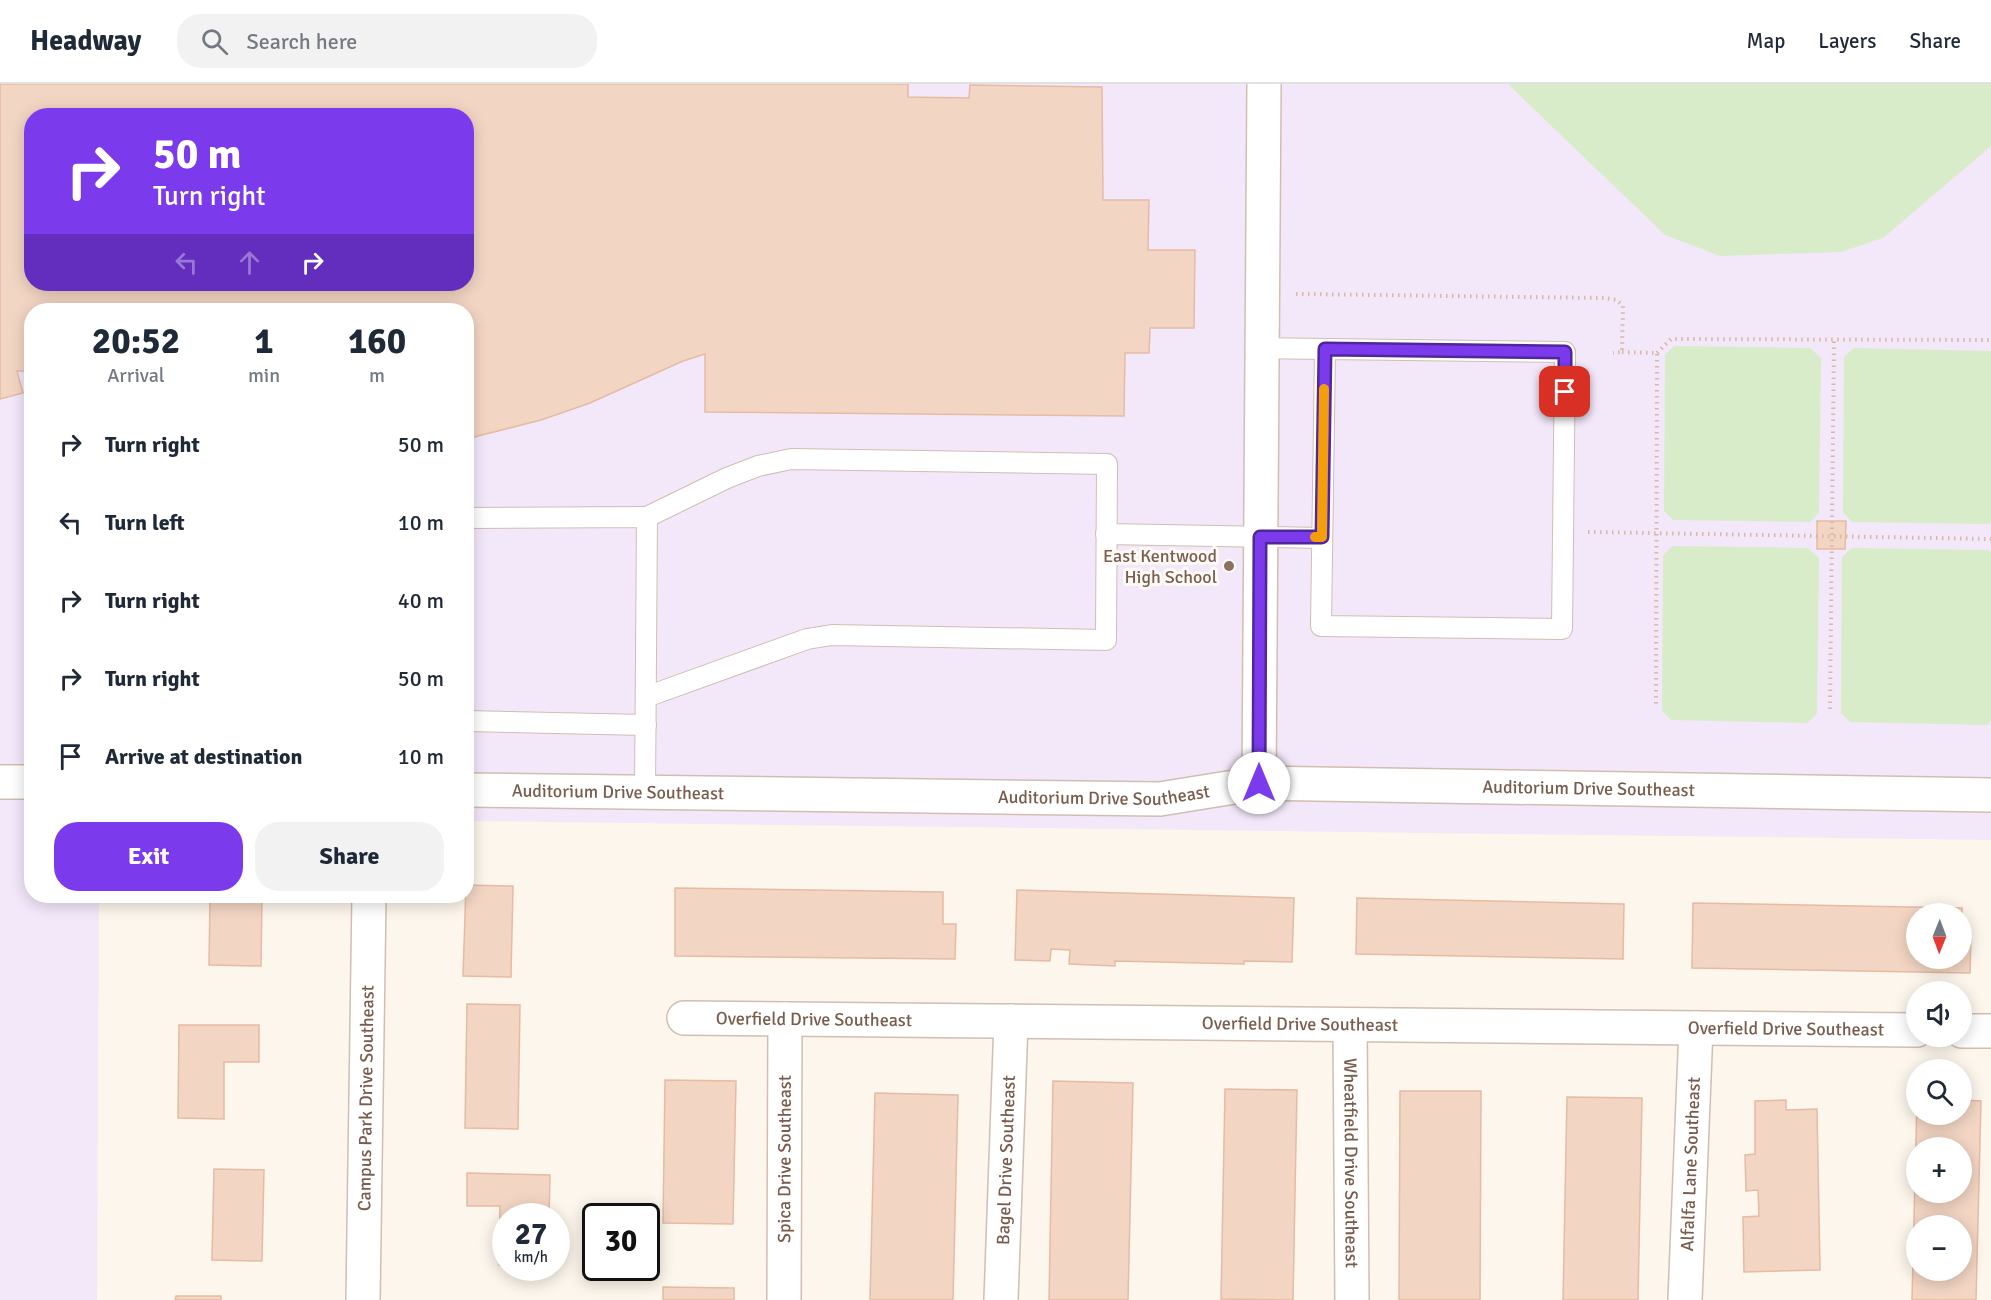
<!DOCTYPE html>
<meta charset="utf-8">
<style>
body{margin:0;font-family:Signika,sans-serif;background:#f2f2f3;color:#1f2937;height:100vh;display:flex;flex-direction:column;font-size:22px;white-space:nowrap}
*{box-sizing:border-box;margin:0}
p{font-size:20px;color:#747a83}
.icon{flex:none;width:33px;height:33px;fill:none;stroke:currentColor;stroke-width:2;stroke-linecap:round;stroke-linejoin:round}
.map{position:relative;flex:1;overflow:hidden}
.panel{position:absolute;left:24px;top:219px;width:450px;height:600px;display:flex;flex-direction:column;background:#fff;border-radius:24px;box-shadow:0 3px 15px #0003}
.panel>*{flex:none}
.guide{position:absolute;left:24px;top:24px;width:450px;height:183px;border-radius:24px;box-shadow:0 3px 15px #0003;background:#7c3aed;color:#fff;overflow:hidden}
.needle{width:39px;rotate:181deg}
.tools{position:absolute;left:1906px;top:819px;display:grid;gap:12px}
.tools a{display:grid;place-items:center;width:66px;height:66px;border-radius:50%;background:#fff;box-shadow:0 3px 15px #0003;font-size:30px}
.speed{position:absolute;left:492px;top:1119px;display:flex;gap:12px;font-size:30px;font-weight:700;text-align:center}
.speed>*{display:grid;place-content:center;width:78px;height:78px;border-radius:50%;background:#fff;box-shadow:0 3px 15px #0003;line-height:1}
.speed small{font-size:15px;font-weight:400}
.speed .limit{border:3px solid #111;border-radius:9px;background:#fff;color:#111}
.pin{position:absolute;display:grid;place-items:center;width:51px;height:51px;color:#fff;margin:-26px;border-radius:12px;box-shadow:0 3px 9px #0006}
.me{position:absolute;width:66px;margin:-33px;rotate:0deg;stroke-linejoin:round;filter:drop-shadow(0 0 4px #0008)}
.turn{display:flex;align-items:center;gap:21px;height:126px;padding:0 30px;font-size:27px}
.turn .icon{width:78px;height:78px;stroke-width:2.5}
.turn b{display:block;font-size:42px;line-height:51px}
.lanes{display:flex;align-items:center;height:57px;padding:0 30px;background:#0003;justify-content:center;gap:30px;direction:ltr}
.lanes .off{opacity:.35}
.eta{display:flex;justify-content:space-evenly;align-items:center;height:102px;text-align:center}
.eta b{font-size:36px;font-weight:800;line-height:42px}
.action{display:flex;gap:12px;margin-top:auto;padding:12px 30px}
.action a{flex:1;height:69px;border-radius:24px;background:#7c3aed;color:#fff;font-size:24px;font-weight:800;line-height:69px;text-align:center}
.action a+a{background:#f2f2f3;color:#1f2937}
ul{padding:0;list-style:none}
li{display:flex;align-items:center;gap:18px;height:78px;padding:0 30px}
li div{flex:1}
li b{display:block;font-size:22px}
li em{font-style:normal}
header{display:flex;align-items:center;gap:36px;box-sizing:border-box;height:84px;padding:0 30px;background:#fff;border-bottom:2px solid #e0e1e3}
header strong{font-size:28px}
nav{display:flex;gap:33px;margin-inline-start:auto;font-size:21px}
.search{width:420px;height:54px;background:#f2f2f3;display:flex;align-items:center;gap:15px;box-sizing:border-box;padding:0 21px;border-radius:24px;color:#747a83;font-size:22px}
.map>svg:first-child{display:block}
</style>
<header>
<strong>Headway</strong>
<div class="search"><svg class="icon" aria-label="search" viewBox="0 0 24 24"><circle cx="10" cy="10" r="6"/><path d="M15 15l6 6"/></svg>Search here</div>
<nav><a>Map</a><a>Layers</a><a>Share</a></nav>
</header>
<div class="map">
<svg width="1991" height="1216" viewBox="0 0 1991 1216">
<rect width="100%" height="100%" fill="#fdf6ec"/>
<path fill="#f3e8fa" fill-rule="evenodd" d="M0,0H1991V756L467,737L466,226H32V812H99L97,1216H0ZM32,32H466V200H32Z"/>
<g fill="#d8ecc9">
<polygon points="1508,0 1991,0 1991,62 1883,154 1841,168 1720,172 1665,151"/>
<polygon points="1674,262 1810,264 1821,274 1819,429 1810,438 1673,436 1664,427 1665,271"/>
<polygon points="1854,264 1991,267 1991,438 1989,440 1852,438 1843,428 1844,273"/>
<polygon points="1672,462 1808,464 1819,474 1817,629 1808,639 1671,636 1662,627 1663,472"/>
<polygon points="1852,464 1988,466 1991,469 1991,637 1988,641 1850,638 1841,629 1842,473"/>
</g>
<g fill="#f3d5c3" stroke="#e6bba3" stroke-width="1.5" fill-rule="evenodd">
<path d="M0,0H908V13L969,14L970,1L1102,3L1103,116H1149L1148,166H1195L1194,244H1150L1149,269H1125L1124,332L705,328V270L683,277L590,319L541,336L466,355V226H32V287H17L23,309L0,315ZM32,32H466V200H32Z"/>
<polygon points="1817,437 1846,437 1845,465 1817,465"/>
<polygon points="466,801 513,802 511,893 463,892"/>
<polygon points="675,804 943,808 943,840 956,840 955,875 675,872"/>
<polygon points="1017,806 1294,814 1292,878 1244,877 1244,880 1115,877 1115,882 1069,880 1070,866 1051,865 1050,877 1015,876"/>
<polygon points="210,812 262,812 261,882 209,881"/>
<polygon points="1357,814 1624,820 1623,875 1356,870"/>
<polygon points="1693,819 1962,824 1962,830 1917,830 1917,874 1962,874 1962,850 1971,850 1970,889 1692,884"/>
<polygon points="467,920 520,921 518,1045 465,1044"/>
<polygon points="179,941 259,941 259,978 224,978 224,1035 178,1034"/>
<polygon points="665,996 736,997 733,1140 663,1139"/>
<polygon points="1053,997 1133,999 1128,1216 1049,1216"/>
<polygon points="1225,1005 1297,1006 1293,1216 1221,1215"/>
<polygon points="1400,1007 1481,1007 1480,1216 1399,1216"/>
<polygon points="875,1009 958,1011 953,1216 870,1216"/>
<polygon points="1567,1013 1642,1014 1638,1216 1563,1216"/>
<path d="M1917,1015V1030H1962V1016L1981,1017L1976,1216H1912ZM1917,1064H1962V1108H1917ZM1917,1142H1962V1186H1917Z"/>
<polygon points="1786,1016 1786,1026 1817,1025 1820,1186 1744,1188 1743,1133 1759,1132 1758,1106 1746,1107 1745,1071 1755,1070 1755,1017"/>
<polygon points="214,1085 264,1086 262,1177 212,1176"/>
<polygon points="467,1089 550,1091 549,1132 506,1132 506,1181 499,1181 500,1122 467,1122"/>
<polygon points="663,1203 734,1204 734,1216 663,1216"/>
<polygon points="176,1212 221,1212 221,1216 175,1216"/>
</g>
<g fill="none" stroke-linecap="round" stroke-linejoin="round">
<g stroke="#d1beb0" stroke-width="22">
<g id="service">
<polyline points="1262,264 1325,265"/>
<polygon points="1325,265 1565,268 1562,545 1321,542"/>
<polyline points="466,434 647,433 645,708"/>
<polyline points="1106,450 1322,454"/>
<polyline points="646,613 807,555 832,551 1106,556 1107,380 791,375 758,382 727,394 647,433"/>
<polyline points="466,637 646,641"/>
</g>
</g>
<g stroke="#d1beb0" stroke-width="36">
<g id="minor">
<polyline points="0,698 32,698"/>
<polyline points="1259,699 1264,0"/>
<path id="s1" d="M466,706L1160,715L1259,699L1991,711"/>
<path id="s2" d="M684,934L1917,946"/>
<path id="s3" d="M1350,941L1352,1216"/>
<polyline points="1962,947 1991,947"/>
<path id="s4" d="M363,1216L369,812"/>
<path id="s5" d="M784,1216L785,935"/>
<path id="s6" d="M1001,1216L1011,937"/>
<path id="s7" d="M1685,1216L1696,944"/>
</g>
</g>
<g stroke="#d9b8a5" stroke-width="4" stroke-dasharray="1.5 4.5" stroke-linecap="butt">
<polyline points="1296,210 1605,214 1617,216 1623,222 1622,268 1613,269"/>
<polyline points="1622,268 1657,269 1656,623"/>
<polyline points="1657,269 1671,255 1991,256"/>
<polyline points="1588,448 1991,455"/>
<polyline points="1830,625 1834,257"/>
</g>
<use href="#service" stroke="#fff" stroke-width="20"/>
<use href="#minor" stroke="#fff" stroke-width="33"/>
</g>
<g fill="none" stroke-linecap="round" stroke-linejoin="round">
<g stroke="#51269a" stroke-width="15">
<polyline id="route" points="1259,699 1260,453 1322,453 1325,265 1565,268 1565,308"/>
</g>
<use href="#route" stroke="#7c3aed" stroke-width="10"/>
<polyline stroke="#f59e0b" stroke-width="10" points="1315,453 1322,453 1324,305"/>
</g>
<circle fill="#8d6e63" stroke="#fffaf3" stroke-width="2" cx="1229" cy="482" r="6"/>
<g text-anchor="middle" dominant-baseline="central" stroke-width="6" stroke-linejoin="round" paint-order="stroke">
<g font-size="18" fill="#785e54" stroke="#fffaf3" text-anchor="end">
<text x="1217" y="472">East Kentwood<tspan x="1217" dy="21">High School</tspan></text>
</g>
<g font-size="18" fill="#7a5c4d" stroke="#fffaf3">
<text stroke="none"><textPath href="#s1" startOffset="1124">Auditorium Drive Southeast</textPath></text>
<text stroke="none"><textPath href="#s1" startOffset="152">Auditorium Drive Southeast</textPath></text>
<text stroke="none"><textPath href="#s1" startOffset="638">Auditorium Drive Southeast</textPath></text>
<text stroke="none"><textPath href="#s2" startOffset="130">Overfield Drive Southeast</textPath></text>
<text stroke="none"><textPath href="#s2" startOffset="616">Overfield Drive Southeast</textPath></text>
<text stroke="none"><textPath href="#s2" startOffset="1102">Overfield Drive Southeast</textPath></text>
<text stroke="none"><textPath href="#s4" startOffset="202">Campus Park Drive Southeast</textPath></text>
<text stroke="none"><textPath href="#s5" startOffset="141">Spica Drive Southeast</textPath></text>
<text stroke="none"><textPath href="#s6" startOffset="140">Bagel Drive Southeast</textPath></text>
<text stroke="none"><textPath href="#s3" startOffset="138">Wheatfield Drive Southeast</textPath></text>
<text stroke="none"><textPath href="#s7" startOffset="136">Alfalfa Lane Southeast</textPath></text>
</g>
</g>
</svg>
<div class="tools">
<a><svg class="needle" viewBox="-14 -14 28 28"><path d="M0-13l5 13h-10z" fill="#e53935"/><path d="M0 13l5-13h-10z" fill="#747a83"/></svg></a>
<a><svg class="icon" aria-label="sound" viewBox="0 0 24 24"><path d="M4 9h4l5-4v14l-5-4H4zM17 9q2 3 0 6"/></svg></a>
<a><svg class="icon" aria-label="search" viewBox="0 0 24 24"><circle cx="10" cy="10" r="6"/><path d="M15 15l6 6"/></svg></a>
<a>+</a>
<a>−</a>
</div>
<div class="speed"><div>27<small>km/h</small></div><div class="limit">30</div></div>
<div class="pin" style="left:1565px;top:308px;background:#d93025"><svg class="icon" aria-label="arrive" viewBox="0 0 24 24"><path d="M6 21V4h12l-3 4 3 4H6"/></svg></div>
<svg class="me" style="left:1259px;top:699px" viewBox="-20 -20 40 40"><circle r="19" fill="#fff"/><path d="M0-13L10 11 0 6-10 11z" fill="#7c3aed"/></svg>
<div class="guide">
<div class="turn"><svg class="icon" aria-label="right" viewBox="0 0 24 24"><path d="M7 20v-9h11M14 6l5 5-5 5"/></svg><div><b>50 m</b>Turn right</div></div>
<div class="lanes"><svg class="icon off" aria-label="left" viewBox="0 0 24 24"><path d="M17 20v-9H6M10 6l-5 5 5 5"/></svg><svg class="icon off" aria-label="ahead" viewBox="0 0 24 24"><path d="M12 20V5M6 11l6-6 6 6"/></svg><svg class="icon" aria-label="right" viewBox="0 0 24 24"><path d="M7 20v-9h11M14 6l5 5-5 5"/></svg></div>
</div>
<section class="panel">
<div class="eta">
<div><b>20:52</b><p>Arrival</p></div>
<div><b>1</b><p>min</p></div>
<div><b>160</b><p>m</p></div>
</div>
<ul>
<li><svg class="icon" aria-label="right" viewBox="0 0 24 24"><path d="M7 20v-9h11M14 6l5 5-5 5"/></svg><div><b>Turn right</b></div><em>50 m</em></li>
<li><svg class="icon" aria-label="left" viewBox="0 0 24 24"><path d="M17 20v-9H6M10 6l-5 5 5 5"/></svg><div><b>Turn left</b></div><em>10 m</em></li>
<li><svg class="icon" aria-label="right" viewBox="0 0 24 24"><path d="M7 20v-9h11M14 6l5 5-5 5"/></svg><div><b>Turn right</b></div><em>40 m</em></li>
<li><svg class="icon" aria-label="right" viewBox="0 0 24 24"><path d="M7 20v-9h11M14 6l5 5-5 5"/></svg><div><b>Turn right</b></div><em>50 m</em></li>
<li><svg class="icon" aria-label="arrive" viewBox="0 0 24 24"><path d="M6 21V4h12l-3 4 3 4H6"/></svg><div><b>Arrive at destination</b></div><em>10 m</em></li>
</ul>
<div class="action"><a>Exit</a><a>Share</a></div>
</section>
</div>
